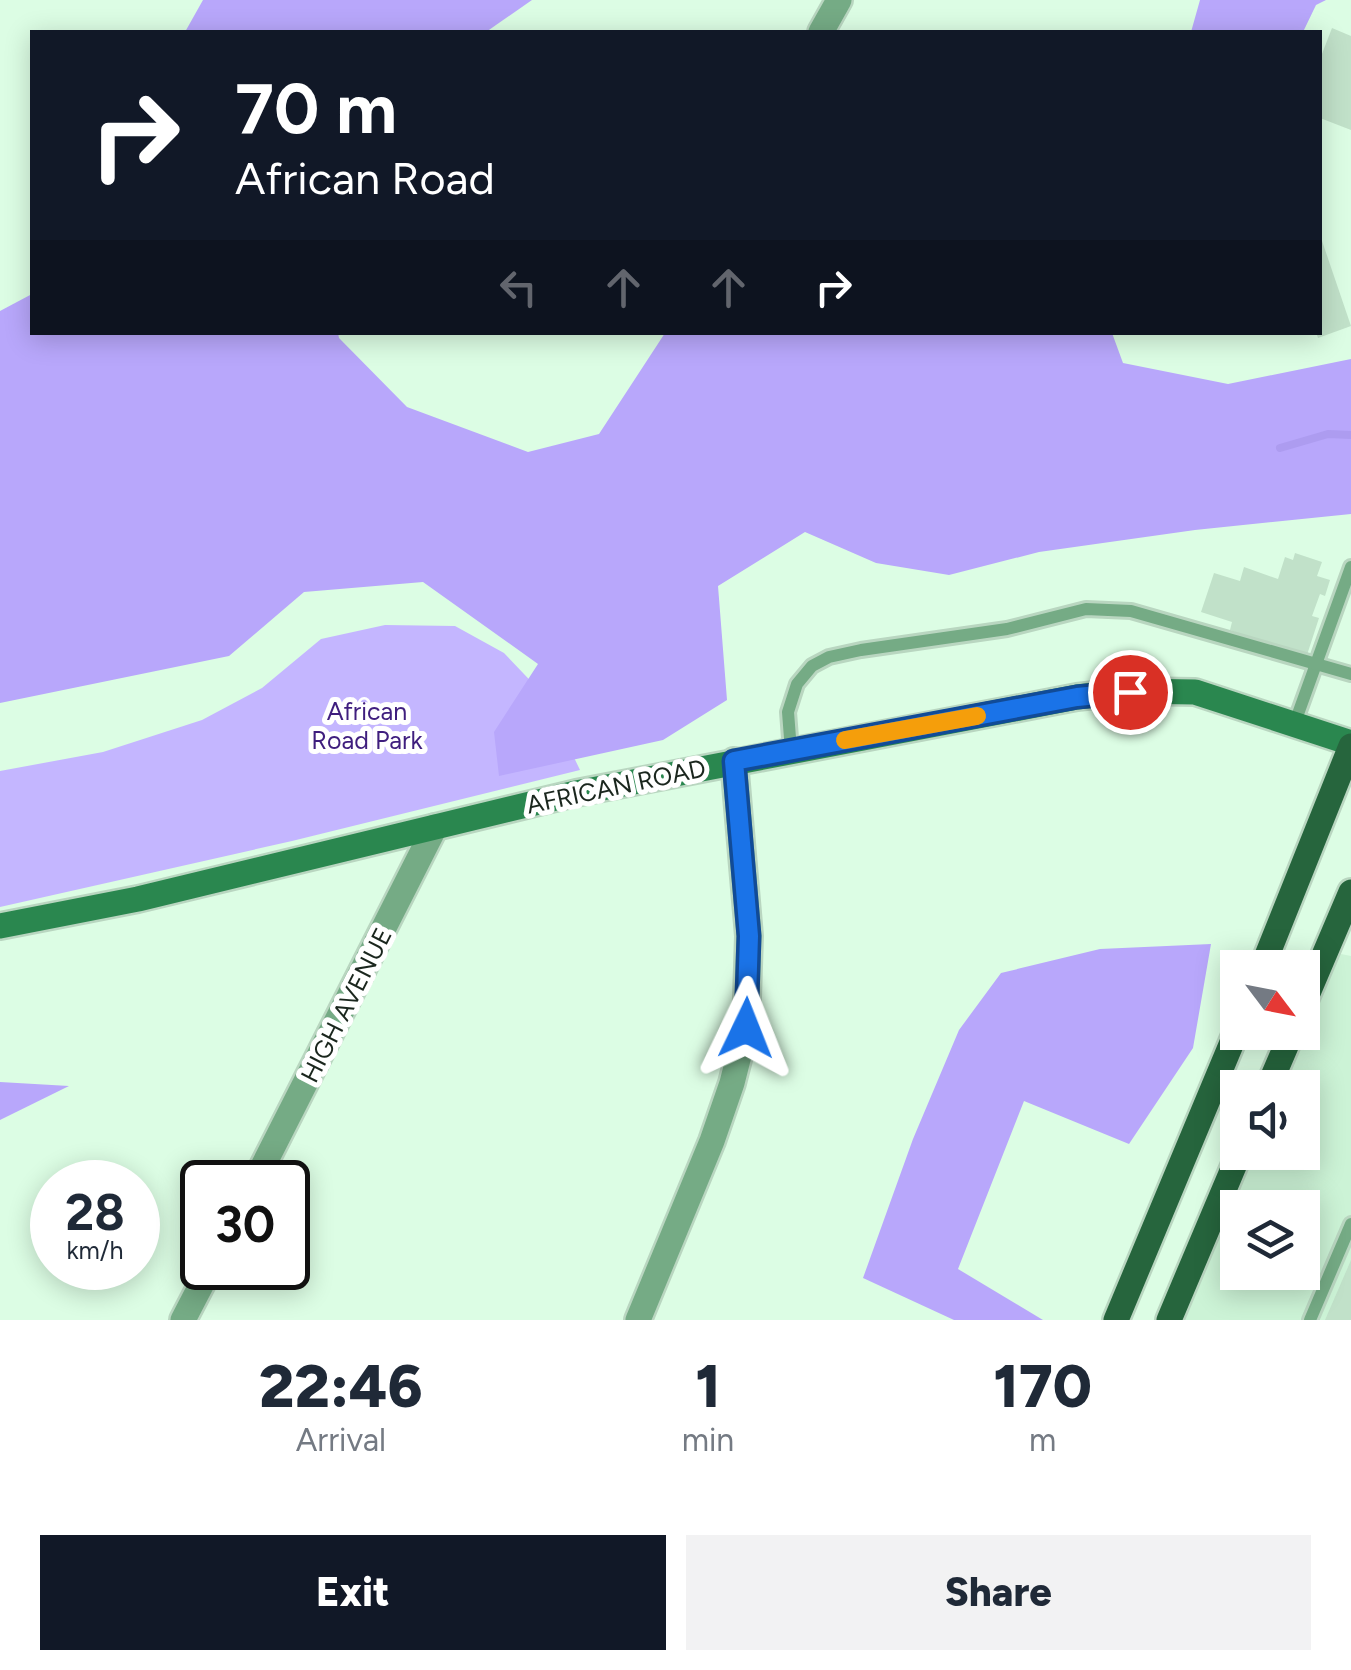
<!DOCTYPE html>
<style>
body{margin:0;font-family:Figtree,sans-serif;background:#f2f2f3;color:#1f2937;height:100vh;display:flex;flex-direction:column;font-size:38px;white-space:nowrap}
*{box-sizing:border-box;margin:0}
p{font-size:32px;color:#747a83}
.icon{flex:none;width:55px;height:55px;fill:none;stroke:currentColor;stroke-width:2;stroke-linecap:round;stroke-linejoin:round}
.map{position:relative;height:1320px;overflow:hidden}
.side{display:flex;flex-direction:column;background:#fff;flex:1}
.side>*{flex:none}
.hud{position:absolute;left:30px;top:30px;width:1292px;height:305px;border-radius:0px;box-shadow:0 5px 25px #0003;background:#111827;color:#fff;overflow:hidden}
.needle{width:65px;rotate:122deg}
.buttons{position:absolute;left:1220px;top:950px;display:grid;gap:20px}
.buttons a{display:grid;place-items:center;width:100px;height:100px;border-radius:0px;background:#fff;box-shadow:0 5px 25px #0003;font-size:50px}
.speed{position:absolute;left:30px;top:1160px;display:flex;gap:20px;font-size:50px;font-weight:700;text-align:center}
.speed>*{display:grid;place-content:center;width:130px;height:130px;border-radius:50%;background:#fff;box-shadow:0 5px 25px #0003;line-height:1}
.speed small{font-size:25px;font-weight:400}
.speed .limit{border:5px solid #111;border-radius:15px;background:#fff;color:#111}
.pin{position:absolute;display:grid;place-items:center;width:85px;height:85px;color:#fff;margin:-42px;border:5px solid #fff;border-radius:50%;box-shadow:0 2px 10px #0007}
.me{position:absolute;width:110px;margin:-55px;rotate:2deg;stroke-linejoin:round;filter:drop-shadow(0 0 8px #0008)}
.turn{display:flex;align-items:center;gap:35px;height:210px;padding:0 40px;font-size:45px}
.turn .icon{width:130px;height:130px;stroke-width:2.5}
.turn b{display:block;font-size:70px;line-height:85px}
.lanes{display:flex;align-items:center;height:95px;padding:0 40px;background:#0003;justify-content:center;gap:50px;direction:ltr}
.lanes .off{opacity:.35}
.eta{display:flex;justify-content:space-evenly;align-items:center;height:170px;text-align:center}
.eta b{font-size:60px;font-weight:800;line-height:70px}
.primary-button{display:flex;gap:20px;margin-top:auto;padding:20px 40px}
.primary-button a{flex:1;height:115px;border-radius:0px;background:#111827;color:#fff;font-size:40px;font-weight:800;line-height:115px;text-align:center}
.primary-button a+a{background:#f2f2f3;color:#1f2937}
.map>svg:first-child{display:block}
</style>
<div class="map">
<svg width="1351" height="1320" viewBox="0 0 1351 1320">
<rect width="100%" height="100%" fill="#dcfde4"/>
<path fill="#ccf3d6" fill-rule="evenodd" d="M1326,951L1351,956V1320H1169L1240,1153L1302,1152V1088L1268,1087L1302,1032L1303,1007ZM1238,1208H1302V1272H1238Z"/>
<polygon fill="#c4b6ff" points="385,625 455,626 504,653 544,695 580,770 292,841 0,907 0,771 103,752 202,720 262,688 321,639"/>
<g fill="#b8a7fb">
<polygon points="203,0 532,0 486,32 185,32"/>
<polygon points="1200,0 1326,0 1316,5 1303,32 1191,32"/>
<polygon points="32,294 32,332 338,333 339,338 407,407 528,452 599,434 665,333 1112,333 1123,363 1228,384 1351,359 1351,514 1195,530 1039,552 949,575 876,563 805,532 718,586 727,700 663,740 499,776 494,732 538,664 423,582 304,592 229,656 0,703 0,311"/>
<polygon points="1211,944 1193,1048 1129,1144 1024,1101 958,1269 1043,1320 954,1320 863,1278 913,1139 959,1030 1001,973 1100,949"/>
<polygon points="0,1082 69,1086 0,1120"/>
</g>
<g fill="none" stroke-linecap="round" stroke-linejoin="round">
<polyline stroke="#ad9cf0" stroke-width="8" points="1280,448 1328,434 1351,435"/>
</g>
<g fill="#c1e1c9">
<polygon points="1332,28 1351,36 1351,130 1320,118 1320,59"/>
<polygon points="1320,235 1351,326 1318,338 1316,332 1320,332"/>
<polygon points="1295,553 1322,562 1317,576 1330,580 1325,596 1320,594 1312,616 1319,618 1306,658 1230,630 1232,622 1201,612 1214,573 1240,581 1244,567 1278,579 1285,557 1293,560"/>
<polygon points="1351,1260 1351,1320 1325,1320"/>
</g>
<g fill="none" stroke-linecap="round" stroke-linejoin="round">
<g stroke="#b9d6c0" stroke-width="18">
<g id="lane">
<polyline points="1294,725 1351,567"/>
<polyline points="791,751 788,712 797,684 812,666 829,657 861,650 1007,629 1086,609 1131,611 1351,674"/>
<polyline points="1310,1320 1351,1224"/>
</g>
</g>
<g stroke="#b9d6c0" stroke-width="30">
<g id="street">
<polyline points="821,32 839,0"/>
<polyline points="255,1182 435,827"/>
<polyline points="183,1320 210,1268"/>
<polyline points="638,1320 712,1141 732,1083 746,1028 749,936 734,761"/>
</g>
</g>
<g stroke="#b9d6c0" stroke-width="30">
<polyline id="secondary" points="0,926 138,899 576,793 1077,697 1130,691 1195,692 1351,743"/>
</g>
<g stroke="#b9d6c0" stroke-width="30">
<g id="primary">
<polyline points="1262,968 1351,746"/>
<polyline points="1302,1007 1351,892"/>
<polyline points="1268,1088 1292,1032"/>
<polyline points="1116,1320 1238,1028"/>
<polyline points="1169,1320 1240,1152"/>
</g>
</g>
<use href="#lane" stroke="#75ab85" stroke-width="12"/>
<use href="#street" stroke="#75ab85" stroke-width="25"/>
<use href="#secondary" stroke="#2a874f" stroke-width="25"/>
<use href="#primary" stroke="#26653d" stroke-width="25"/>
</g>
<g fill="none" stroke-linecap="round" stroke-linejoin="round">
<g stroke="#114b97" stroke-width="25">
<polyline id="route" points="746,1028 749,936 734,761 1077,697 1130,692"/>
</g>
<use href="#route" stroke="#1a73e8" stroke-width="18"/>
<polyline stroke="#f59e0b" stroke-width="18" points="845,740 977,716"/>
</g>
<g text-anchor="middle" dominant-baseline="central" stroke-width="10" stroke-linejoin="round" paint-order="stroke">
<g font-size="25" fill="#3f1e7e" stroke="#fff">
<text x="367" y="711">African<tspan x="367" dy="29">Road Park</tspan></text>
</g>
<g font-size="25" fill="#1a261d" stroke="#fff">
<text transform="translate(616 786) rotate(-12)">AFRICAN ROAD</text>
<text transform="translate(346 1005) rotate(-63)">HIGH AVENUE</text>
</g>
</g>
</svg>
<div class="buttons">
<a><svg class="needle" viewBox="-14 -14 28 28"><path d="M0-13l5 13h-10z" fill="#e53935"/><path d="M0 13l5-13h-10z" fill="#747a83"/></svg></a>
<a><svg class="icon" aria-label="sound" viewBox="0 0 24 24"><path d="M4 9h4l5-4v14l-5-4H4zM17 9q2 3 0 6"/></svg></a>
<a><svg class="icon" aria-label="layers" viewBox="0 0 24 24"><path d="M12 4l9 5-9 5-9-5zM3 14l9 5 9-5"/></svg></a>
</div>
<div class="speed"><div>28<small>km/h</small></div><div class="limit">30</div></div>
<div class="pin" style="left:1130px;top:692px;background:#d93025"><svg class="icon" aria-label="arrive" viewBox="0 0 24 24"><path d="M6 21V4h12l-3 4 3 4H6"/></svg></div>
<svg class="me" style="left:746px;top:1028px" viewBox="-20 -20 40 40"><path d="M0-17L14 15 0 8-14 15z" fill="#1a73e8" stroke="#fff" stroke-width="4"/></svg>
<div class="hud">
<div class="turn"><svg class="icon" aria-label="right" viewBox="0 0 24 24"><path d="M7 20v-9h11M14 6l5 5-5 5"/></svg><div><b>70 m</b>African Road</div></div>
<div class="lanes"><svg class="icon off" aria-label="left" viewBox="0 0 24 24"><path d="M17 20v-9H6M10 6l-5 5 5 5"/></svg><svg class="icon off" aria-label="ahead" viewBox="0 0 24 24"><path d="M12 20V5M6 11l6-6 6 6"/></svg><svg class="icon off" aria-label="ahead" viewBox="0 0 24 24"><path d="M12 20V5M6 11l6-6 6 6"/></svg><svg class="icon" aria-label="right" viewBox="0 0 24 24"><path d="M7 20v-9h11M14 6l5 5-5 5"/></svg></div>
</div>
</div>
<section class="side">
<div class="eta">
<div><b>22:46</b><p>Arrival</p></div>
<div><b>1</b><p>min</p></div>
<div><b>170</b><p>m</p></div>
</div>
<div class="primary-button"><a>Exit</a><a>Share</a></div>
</section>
